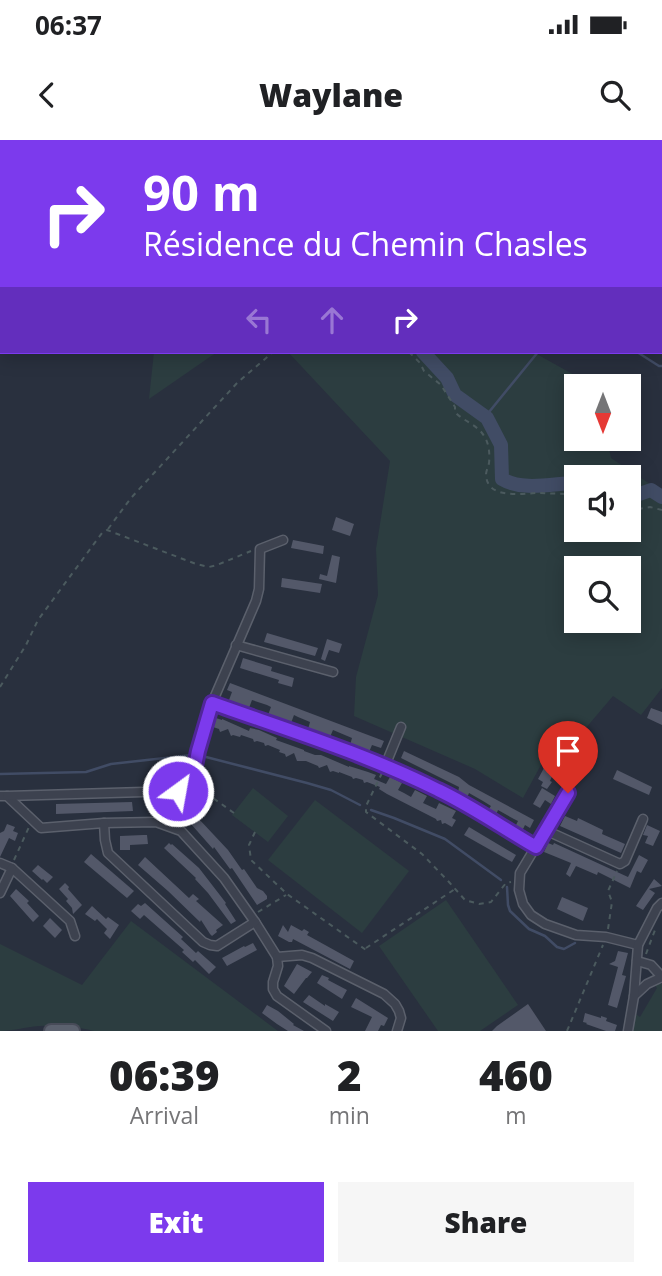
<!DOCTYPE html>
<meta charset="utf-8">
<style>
body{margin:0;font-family:"Open Sans",sans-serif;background:#f6f6f6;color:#202124;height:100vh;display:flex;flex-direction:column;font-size:26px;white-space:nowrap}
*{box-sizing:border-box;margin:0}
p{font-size:23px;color:#757577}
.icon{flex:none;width:38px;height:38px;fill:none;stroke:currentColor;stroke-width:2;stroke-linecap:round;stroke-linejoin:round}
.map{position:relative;height:891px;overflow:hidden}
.details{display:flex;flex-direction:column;background:#fff;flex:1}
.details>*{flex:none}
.hud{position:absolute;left:0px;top:0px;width:663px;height:214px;box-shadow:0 4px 18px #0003;background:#7c3aed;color:#fff;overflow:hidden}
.needle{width:46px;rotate:180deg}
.controls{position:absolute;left:564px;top:234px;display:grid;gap:14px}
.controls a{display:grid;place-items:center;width:77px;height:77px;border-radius:0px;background:#fff;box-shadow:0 4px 18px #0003;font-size:35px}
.pin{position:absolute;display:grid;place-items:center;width:60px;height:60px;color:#fff;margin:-72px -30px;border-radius:50% 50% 50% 0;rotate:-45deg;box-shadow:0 0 7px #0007}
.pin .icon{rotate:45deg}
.me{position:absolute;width:77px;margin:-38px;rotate:32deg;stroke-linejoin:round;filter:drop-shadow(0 0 5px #0008)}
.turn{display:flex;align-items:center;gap:24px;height:147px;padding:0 28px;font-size:32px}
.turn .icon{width:91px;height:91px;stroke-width:2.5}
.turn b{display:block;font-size:49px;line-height:60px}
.lanes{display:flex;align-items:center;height:66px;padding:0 28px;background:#0003;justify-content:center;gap:35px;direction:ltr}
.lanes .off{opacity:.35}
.eta{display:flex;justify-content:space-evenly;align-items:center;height:119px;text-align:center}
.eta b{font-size:42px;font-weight:800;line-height:49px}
.button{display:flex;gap:14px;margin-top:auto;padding:14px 28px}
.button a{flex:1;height:80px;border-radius:0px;background:#7c3aed;color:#fff;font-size:28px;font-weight:800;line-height:80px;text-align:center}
.button a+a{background:#f6f6f6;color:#202124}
.status{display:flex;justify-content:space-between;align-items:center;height:49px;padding:0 35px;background:#fff;direction:ltr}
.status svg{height:19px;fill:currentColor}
header{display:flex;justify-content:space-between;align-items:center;height:91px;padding:0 28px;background:#fff;font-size:32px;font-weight:800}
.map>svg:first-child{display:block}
</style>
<div class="status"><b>06:37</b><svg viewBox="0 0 49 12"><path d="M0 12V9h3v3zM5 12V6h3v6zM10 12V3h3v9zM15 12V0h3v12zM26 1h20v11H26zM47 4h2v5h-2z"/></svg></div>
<header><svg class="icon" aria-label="back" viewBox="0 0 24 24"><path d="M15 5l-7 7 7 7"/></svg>Waylane<svg class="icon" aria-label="search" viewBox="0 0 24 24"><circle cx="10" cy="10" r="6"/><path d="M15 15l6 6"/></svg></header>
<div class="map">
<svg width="662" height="891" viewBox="0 0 662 891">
<rect width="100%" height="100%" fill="#29303e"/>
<g fill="#2c3d40" fill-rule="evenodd">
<polygon points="116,0 468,0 469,2 116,2"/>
<polygon points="154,212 217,212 149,259"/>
<path d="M288,212H533L594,246L576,247V299H607L611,318L662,352V548L641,575L613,556L551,629L542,623L523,658L475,629L354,576L356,537L378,455L376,409L390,321ZM576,338H628V390H576ZM576,429H628V481H576Z"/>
<polygon points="253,648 288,676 268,702 232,675"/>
<polygon points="315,660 409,731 362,793 268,720"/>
<polygon points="446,760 518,865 480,891 438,891 379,806"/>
<path d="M131,781L278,891H94C77,886 56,885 39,886C25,887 13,891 0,891V804L82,845Z"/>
<polygon points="654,844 662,844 662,891 633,891 634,873 640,877 657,848"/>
</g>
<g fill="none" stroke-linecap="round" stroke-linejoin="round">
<g stroke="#414c65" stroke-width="2.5">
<polyline points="637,212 659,226 662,226"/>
<polyline points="485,277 538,212"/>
<polyline points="206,617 307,643 331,650 360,665"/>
<polyline points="0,634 86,632 111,624 192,615"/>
<polyline points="371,670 394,678 445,699 501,740"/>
<polyline points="507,747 508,765 510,771 529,789 545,796 557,807 564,809 575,803"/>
</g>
<g stroke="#414c65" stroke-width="14">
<polyline points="323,0 323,2"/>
<path d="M423,212L447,238L455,255L487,278L501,305L502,339C522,351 551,344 574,343L576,345"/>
<polyline points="628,358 651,350 662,357"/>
</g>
</g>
<g fill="#535869">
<polygon points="336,377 354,384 350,396 332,390"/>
<polygon points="293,400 324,406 323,414 291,408"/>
<polygon points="332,415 340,417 336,443 319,439 320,434 327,436"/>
<polygon points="282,438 322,444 320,453 281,447"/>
<polygon points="267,493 318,508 315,516 264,502"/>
<polygon points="327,499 342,504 339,513 329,510 325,521 321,519"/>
<polygon points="243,518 272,527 271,531 294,538 292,547 278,543 279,540 240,528"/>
<polygon points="230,543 384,601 381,608 372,605 369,612 350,605 352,598 333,590 330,597 308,589 310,582 298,577 294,575 291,583 268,575 271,567 267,565 252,560 249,568 229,560 232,552 227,550"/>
<polygon points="651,568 662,572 662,585 647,578"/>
<polygon points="216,578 222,580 222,579 249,591 250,588 259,590 277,598 276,600 304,610 304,611 315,615 321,615 349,627 349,626 368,632 376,635 374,639 386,644 390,637 402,643 398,650 404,653 411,657 415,650 427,656 423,663 436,669 439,663 456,671 452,678 456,680 452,687 445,683 442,684 441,680 437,681 436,679 387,654 379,649 380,647 367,642 364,643 363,640 356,638 353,639 352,637 339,632 339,633 333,631 330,632 327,625 319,628 318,626 306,621 297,621 294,613 286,617 285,614 279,612 280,610 268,605 265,606 264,603 257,601 254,602 253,599 241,595 240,597 233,595 231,596 228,589 220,592 219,589 213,587"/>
<polygon points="582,596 589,603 583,609 586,611 576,623 579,625 573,632 570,630 566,635 559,629 575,609 572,607"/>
<polygon points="404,611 459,637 469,645 534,680 530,688 525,685 522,691 515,687 518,681 514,679 498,670 496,675 488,670 491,666 483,661 469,653 467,658 458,653 459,647 401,618"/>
<polygon points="544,628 553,634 550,641 552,642 547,649 541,646 543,642 538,639"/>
<polygon points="617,630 652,647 649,655 613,639"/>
<polygon points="542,648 555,656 551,664 545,660 540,668 533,664"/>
<polygon points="132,662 133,671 56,674 56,664"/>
<polygon points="565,676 577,681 578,678 603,690 602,694 625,704 621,713 560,686"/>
<polygon points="198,678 228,710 242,730 244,729 257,748 263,751 267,756 267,759 257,765 232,728 230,729 214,707 213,709 191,684"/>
<polygon points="7,684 15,687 13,691 18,693 15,701 9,698 0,717 0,693 4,691"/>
<polygon points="647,685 660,691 653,706 645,703 648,696 643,695"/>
<polygon points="469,687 516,715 512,722 464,695"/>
<polygon points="143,695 147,695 148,704 130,705 130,710 120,710 120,696"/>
<polygon points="169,703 171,705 172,704 199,728 226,763 225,764 236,781 231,784 208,753 195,739 196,738 164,708"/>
<polygon points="548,703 553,705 554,703 628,737 639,715 648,720 641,733 637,731 630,748 598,732 597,735 576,726 570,737 566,734 571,723 544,712"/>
<polygon points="91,714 134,751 127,758 84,722"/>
<polygon points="145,717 189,758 193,754 199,759 196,761 223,785 216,790 217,792 212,796 210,794 201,780 200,782 168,751 138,725"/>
<polygon points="38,725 53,737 47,743 43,739 42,740 32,731"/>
<polygon points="654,739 662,746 649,749 655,753 643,770 636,766"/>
<polygon points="65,743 69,747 68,749 82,765 73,774 72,768 66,761 68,759 59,749"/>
<polygon points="16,749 29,761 27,763 39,776 33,782 10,756"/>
<polygon points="562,757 588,768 583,781 557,769"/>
<polygon points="145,763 183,797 181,799 196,813 198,811 216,827 209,834 195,820 193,822 182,812 184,810 144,775 140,779 131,771 138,764 141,766"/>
<polygon points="92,766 106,779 108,777 119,785 110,799 104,793 107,789 97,779 95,781 85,774"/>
<polygon points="50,778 62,790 55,798 43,786"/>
<polygon points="283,785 288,792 291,785 302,791 304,789 309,792 307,795 354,821 350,829 293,799 292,802 289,802 278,796"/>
<polygon points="253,803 257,810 227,826 222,818 244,806 245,807"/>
<polygon points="618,811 628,813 622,835 626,836 617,868 608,865 618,827 609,824 615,821"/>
<polygon points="297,824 312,832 307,838 306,838 294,854 284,846"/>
<polygon points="322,835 329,838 328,840 347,850 342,859 317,843"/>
<polygon points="309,855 325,866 325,864 339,872 333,881 303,862"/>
<polygon points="356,858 388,878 384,886 381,885 378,891 365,891 372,877 351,867"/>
<polygon points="528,864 546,891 492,891 497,886"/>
<polygon points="267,865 278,871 294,884 293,885 304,891 288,891 277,884 262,873"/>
<polygon points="585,873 601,878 601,876 607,878 606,881 617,885 615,891 606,891 586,884 587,883 583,882"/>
</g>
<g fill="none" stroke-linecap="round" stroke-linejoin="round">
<g stroke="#5b606c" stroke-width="11">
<g id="street">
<polyline points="0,7 2,4"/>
<polyline points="236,505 333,532"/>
<path d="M212,563C288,590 366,614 438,650C472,666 503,688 536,707"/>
<polyline points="385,626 401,587"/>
<polyline points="568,653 520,733 519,750 523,764 531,775 545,784 576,795 606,797 638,805"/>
<polyline points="0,656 7,656 41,688 104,683 156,682 181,691 224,738 255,782 277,817 278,826 273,842 273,849 277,856 326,891"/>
<polyline points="7,656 178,651 188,645 194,631 198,611 212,563 256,461 259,449 260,409 283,400"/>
<polyline points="104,683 105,700 108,713 203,802 210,805 217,806 255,782"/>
<polyline points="545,690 620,724 625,721 643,679"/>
<polyline points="0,723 12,728 70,781 75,796"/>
<polyline points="0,753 12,728"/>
<polyline points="277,817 302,815 312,818 384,854 395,864 399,871 401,878 397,891"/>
<polyline points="637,821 651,825 662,837"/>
<polyline points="634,856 647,844 662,837"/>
<polyline points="628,891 634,856 638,805 657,768 662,763"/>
</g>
</g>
<g stroke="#474b58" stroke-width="16">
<polyline id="primary" points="51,891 73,891"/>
</g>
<g stroke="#4b5a5e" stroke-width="2" stroke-dasharray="5 5" stroke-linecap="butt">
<polyline points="290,0 290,2"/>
<path d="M409,212L420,223L424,231L441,245L455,267V272C463,281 478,285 484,296C489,303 490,314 489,323C488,328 487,328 486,334C486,359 520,354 536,353C547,353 558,354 569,354L573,356L576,360"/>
<polyline points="628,371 650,367 662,370"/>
<polyline points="108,389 131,358 238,242 273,212"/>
<polyline points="0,547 26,505 38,480 102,393 107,390 196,424 209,427 217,425 251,411"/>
<polyline points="382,633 366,666 366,672 422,714 449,742 465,760 479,764 491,762 506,743 511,742"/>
<polyline points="196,649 213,658 234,673"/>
<polyline points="184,684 195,649"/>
<polyline points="255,692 249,705 251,720 287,754 366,810"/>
<polyline points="14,720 29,687"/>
<polyline points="258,772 286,755"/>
<polyline points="608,789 612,762 608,751 617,731"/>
<polyline points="366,808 455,749"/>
<polyline points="646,814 655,790"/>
<polyline points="567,891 603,805"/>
</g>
<use href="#street" stroke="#3d424f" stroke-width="8"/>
<use href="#primary" stroke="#5b616e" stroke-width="12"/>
</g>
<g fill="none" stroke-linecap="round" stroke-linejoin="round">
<g stroke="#51269a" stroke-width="18">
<path id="route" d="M178,651L188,645L194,631L198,611L212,563C288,590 366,614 438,650C472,666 503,688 536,707L568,653"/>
</g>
<use href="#route" stroke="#7c3aed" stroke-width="12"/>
</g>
</svg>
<div class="controls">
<a><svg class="needle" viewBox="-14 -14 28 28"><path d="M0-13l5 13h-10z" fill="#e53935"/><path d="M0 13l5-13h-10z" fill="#757577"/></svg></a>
<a><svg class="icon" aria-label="sound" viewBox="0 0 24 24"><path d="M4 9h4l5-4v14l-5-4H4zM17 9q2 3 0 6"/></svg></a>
<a><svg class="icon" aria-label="search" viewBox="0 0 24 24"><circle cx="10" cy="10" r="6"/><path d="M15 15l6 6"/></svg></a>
</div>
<div class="pin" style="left:568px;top:653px;background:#d93025"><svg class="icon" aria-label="arrive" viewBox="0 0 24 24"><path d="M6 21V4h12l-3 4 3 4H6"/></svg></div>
<svg class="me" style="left:178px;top:651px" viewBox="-20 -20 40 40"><circle r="17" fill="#7c3aed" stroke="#fff" stroke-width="3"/><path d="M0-11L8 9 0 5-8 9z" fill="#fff"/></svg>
<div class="hud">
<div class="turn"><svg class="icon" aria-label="right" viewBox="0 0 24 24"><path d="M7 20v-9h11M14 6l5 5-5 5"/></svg><div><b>90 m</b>Résidence du Chemin Chasles</div></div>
<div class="lanes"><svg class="icon off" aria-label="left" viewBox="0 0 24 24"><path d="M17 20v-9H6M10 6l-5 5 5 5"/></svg><svg class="icon off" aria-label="ahead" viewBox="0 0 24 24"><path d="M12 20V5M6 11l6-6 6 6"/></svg><svg class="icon" aria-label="right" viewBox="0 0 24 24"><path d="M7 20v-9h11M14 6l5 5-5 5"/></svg></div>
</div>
</div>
<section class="details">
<div class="eta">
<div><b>06:39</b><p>Arrival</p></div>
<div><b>2</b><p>min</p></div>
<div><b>460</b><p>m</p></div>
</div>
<div class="button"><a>Exit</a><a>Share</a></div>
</section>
